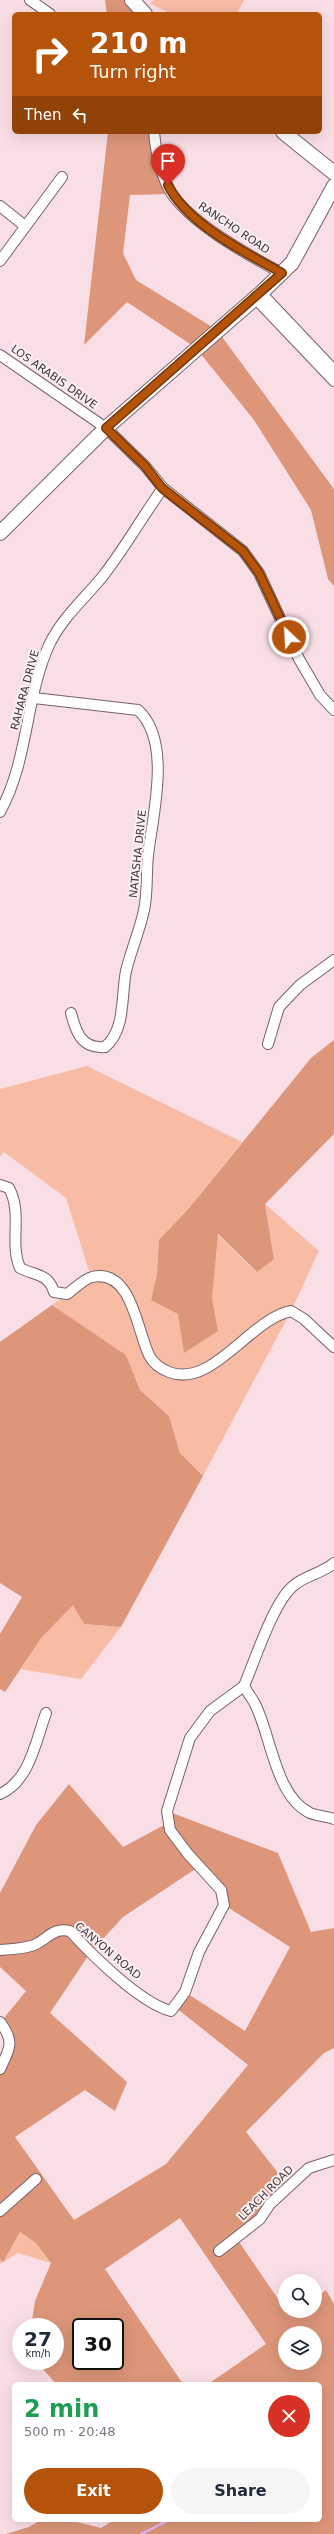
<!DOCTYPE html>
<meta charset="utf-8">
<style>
body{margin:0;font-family:"DejaVu Sans",sans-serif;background:#f6f6f7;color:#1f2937;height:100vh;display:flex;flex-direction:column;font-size:15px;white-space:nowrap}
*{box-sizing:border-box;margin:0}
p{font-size:13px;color:#747a83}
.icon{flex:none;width:22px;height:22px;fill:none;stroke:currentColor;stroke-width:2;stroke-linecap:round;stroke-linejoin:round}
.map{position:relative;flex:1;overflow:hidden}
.panel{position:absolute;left:12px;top:2382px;width:310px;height:140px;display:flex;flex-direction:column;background:#fff;border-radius:6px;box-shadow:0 4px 16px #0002}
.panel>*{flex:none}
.top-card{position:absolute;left:12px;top:12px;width:310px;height:122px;border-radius:6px;box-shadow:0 4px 16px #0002;background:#b45309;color:#fff;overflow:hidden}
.fabs{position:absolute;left:278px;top:2274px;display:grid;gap:8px}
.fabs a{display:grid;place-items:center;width:44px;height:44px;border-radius:50%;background:#fff;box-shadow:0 4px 16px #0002;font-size:20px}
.speed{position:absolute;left:12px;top:2318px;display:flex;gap:8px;font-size:20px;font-weight:700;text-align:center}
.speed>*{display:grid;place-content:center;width:52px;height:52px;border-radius:50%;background:#fff;box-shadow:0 4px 16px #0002;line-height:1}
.speed small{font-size:10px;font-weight:400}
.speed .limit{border:2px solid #111;border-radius:6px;background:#fff;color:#111}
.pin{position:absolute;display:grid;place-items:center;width:34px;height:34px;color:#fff;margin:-41px -17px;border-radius:50% 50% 50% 0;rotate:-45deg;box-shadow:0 0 4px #0007}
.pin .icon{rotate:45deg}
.me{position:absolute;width:44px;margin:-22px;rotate:335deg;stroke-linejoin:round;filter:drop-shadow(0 0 3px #0008)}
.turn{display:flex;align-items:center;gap:14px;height:84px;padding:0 12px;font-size:18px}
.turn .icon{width:52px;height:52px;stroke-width:2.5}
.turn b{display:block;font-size:28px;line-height:34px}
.then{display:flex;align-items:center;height:38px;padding:0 12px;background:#0003;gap:8px;font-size:15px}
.round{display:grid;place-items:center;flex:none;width:42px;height:42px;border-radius:21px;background:#f6f6f7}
.headline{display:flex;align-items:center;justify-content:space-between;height:68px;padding:0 12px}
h1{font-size:24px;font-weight:700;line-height:30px;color:#1e9e55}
.cta{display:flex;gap:8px;margin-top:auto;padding:8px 12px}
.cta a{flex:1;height:46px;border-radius:24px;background:#b45309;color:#fff;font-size:16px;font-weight:700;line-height:46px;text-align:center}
.cta a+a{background:#f6f6f7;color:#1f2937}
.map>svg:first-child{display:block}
</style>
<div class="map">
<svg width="334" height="2534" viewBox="0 0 334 2534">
<rect width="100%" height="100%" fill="#fadee6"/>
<g fill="#f8bca5">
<polygon points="153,0 244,0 237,14 171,14 151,4"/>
<polygon points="87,1066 242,1142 190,1207 159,1240 157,1274 151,1300 218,1331 212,1298 217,1234 256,1272 274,1258 265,1204 319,1251 291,1311 203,1476 180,1453 169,1416 140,1390 126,1355 52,1305 91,1277 66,1198 4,1152 0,1157 0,1089"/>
<polygon points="73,1604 84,1624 121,1627 81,1679 21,1669 42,1637"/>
<polygon points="20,2232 36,2243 51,2263 18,2253 0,2264 0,2259 3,2261"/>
</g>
<g fill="#dd967a" fill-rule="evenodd">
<polygon points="105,0 132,0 145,14 107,14"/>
<polygon points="108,132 154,132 172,194 130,195 123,253 136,280 217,330 334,489 334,586 328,579 311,510 254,420 196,348 127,302 84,345"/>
<polygon points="334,1040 334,1134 265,1204 274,1259 257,1272 218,1234 212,1298 218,1331 184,1353 178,1314 151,1300 157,1274 159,1240 190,1207 311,1058"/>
<polygon points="52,1305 126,1355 140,1390 169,1416 180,1453 203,1476 121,1627 84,1624 73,1605 42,1637 5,1692 0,1689 0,1634 22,1597 0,1583 0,1342"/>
<path d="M69,1784L123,1847L168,1823L167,1811L278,1853L311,1932L334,1928V2048L324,2053L246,2132L289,2187L237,2239L289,2315L295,2311H315V2298L326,2290L334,2304V2534H6L29,2527L41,2520H69L101,2528L114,2520H320V2384H208L266,2344L180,2218L105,2269L183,2384H56L36,2361H55V2327H31L35,2301L51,2263L36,2243L20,2232L3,2262L0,2259V2069L10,2047L0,2023L26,1991L0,1967V1893L36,1825ZM200,1866L221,1889L224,1905L290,1947L245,2031L185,1992L175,2007L248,2065L166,2164L74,2220L15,2137L85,2090L115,2111L127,2082L50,2013L90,1953L123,1917ZM81,2327H115V2361H81ZM285,2333H315V2363H285Z"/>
</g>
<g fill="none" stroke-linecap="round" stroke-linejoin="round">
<g stroke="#e3b9f7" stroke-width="2.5">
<polyline points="241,2520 245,2521"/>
<polyline points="141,2534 169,2520"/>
</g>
<g stroke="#786168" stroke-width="12">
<g id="street">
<polyline points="30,0 50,14"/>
<path d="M154,132C156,153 160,175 172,194C193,225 249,255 281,273"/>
<polyline points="0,206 25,226"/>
<polyline points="0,261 62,177"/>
<polyline points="261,293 334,370"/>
<polyline points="255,298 334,381"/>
<polyline points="0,355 106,428 145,466 163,488 243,551 259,573 299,659 320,695 334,710"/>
<path d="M34,698L138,710C172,741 153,814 148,855C146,874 148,892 144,910C140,930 131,950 126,971C121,995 126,1030 105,1047C82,1049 76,1033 71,1013"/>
<path d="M0,812C29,760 25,696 50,643C63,617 85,598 103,576C125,548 142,517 163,488"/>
<polyline points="268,1044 279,1007 300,985 334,960"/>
<path d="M0,1185L9,1188C23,1214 9,1243 20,1268C36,1276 48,1273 54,1292L67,1294C74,1289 84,1279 92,1277C132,1268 137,1331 149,1355C153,1363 161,1369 169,1372C212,1389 250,1319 291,1311L304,1319L334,1347"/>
<path d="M244,1686C247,1692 252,1698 255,1704C271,1735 275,1796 310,1813C317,1816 326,1816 334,1819"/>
<path d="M244,1686C255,1660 273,1604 292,1587C304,1575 322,1574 334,1563"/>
<path d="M0,1794C30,1781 36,1740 46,1713"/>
<path d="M0,1950C11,1949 24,1949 34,1945C48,1939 53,1927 70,1931C92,1955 140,2003 171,2011L185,1992L199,1952L224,1905L221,1890L188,1854L170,1830L167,1811L190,1738L210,1711L244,1686"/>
<path d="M0,2022C15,2042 10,2048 0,2069"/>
<polyline points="0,2211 36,2179"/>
<polyline points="219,2251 260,2219 270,2204 309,2168 334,2160"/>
</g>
</g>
<g stroke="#786168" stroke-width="16">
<g id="secondary">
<polyline points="132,0 145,14"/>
<polyline points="283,132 334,173"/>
<polyline points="0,533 106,428 261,293 292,263 334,186"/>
</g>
</g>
<use href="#street" stroke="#fff" stroke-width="10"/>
<use href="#secondary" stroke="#fff" stroke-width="14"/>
</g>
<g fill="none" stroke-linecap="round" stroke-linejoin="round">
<g stroke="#753606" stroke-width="10">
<path id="route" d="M168,185C186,223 246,253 282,273L106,428L145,466L162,488L243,551L259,573L289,637"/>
</g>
<use href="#route" stroke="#b45309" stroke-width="7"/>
</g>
<g text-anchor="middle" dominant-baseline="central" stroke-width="4" stroke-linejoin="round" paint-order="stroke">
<g font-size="11" fill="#42373a" stroke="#fcf0f4">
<text transform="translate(234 228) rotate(34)">RANCHO ROAD</text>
<text transform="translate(54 377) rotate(35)">LOS ARABIS DRIVE</text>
<text transform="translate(25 690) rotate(-75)">RAHARA DRIVE</text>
<text transform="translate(138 854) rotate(-84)">NATASHA DRIVE</text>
<text transform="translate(108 1951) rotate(40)">CANYON ROAD</text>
<text transform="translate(266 2193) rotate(-45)">LEACH ROAD</text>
</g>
</g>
</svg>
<div class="fabs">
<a><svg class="icon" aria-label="search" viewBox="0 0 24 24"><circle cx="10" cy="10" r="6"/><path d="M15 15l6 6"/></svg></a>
<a><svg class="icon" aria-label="layers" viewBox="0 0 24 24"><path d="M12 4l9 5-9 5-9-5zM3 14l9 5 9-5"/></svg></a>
</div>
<div class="speed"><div>27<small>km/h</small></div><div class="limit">30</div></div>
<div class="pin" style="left:168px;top:185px;background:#d93025"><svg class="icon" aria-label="arrive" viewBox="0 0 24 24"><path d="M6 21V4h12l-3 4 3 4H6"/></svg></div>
<svg class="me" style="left:289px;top:637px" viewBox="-20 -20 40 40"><circle r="17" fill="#b45309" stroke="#fff" stroke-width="3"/><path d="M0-11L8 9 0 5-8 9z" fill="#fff"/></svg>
<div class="top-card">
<div class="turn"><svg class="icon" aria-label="right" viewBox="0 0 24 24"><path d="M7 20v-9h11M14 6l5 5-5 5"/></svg><div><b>210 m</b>Turn right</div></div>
<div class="then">Then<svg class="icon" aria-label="left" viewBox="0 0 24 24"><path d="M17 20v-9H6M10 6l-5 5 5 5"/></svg></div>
</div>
<section class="panel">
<div class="headline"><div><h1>2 min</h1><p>500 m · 20:48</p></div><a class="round" style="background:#d93025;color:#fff"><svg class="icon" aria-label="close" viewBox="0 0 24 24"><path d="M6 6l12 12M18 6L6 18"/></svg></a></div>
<div class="cta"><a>Exit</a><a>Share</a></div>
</section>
</div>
